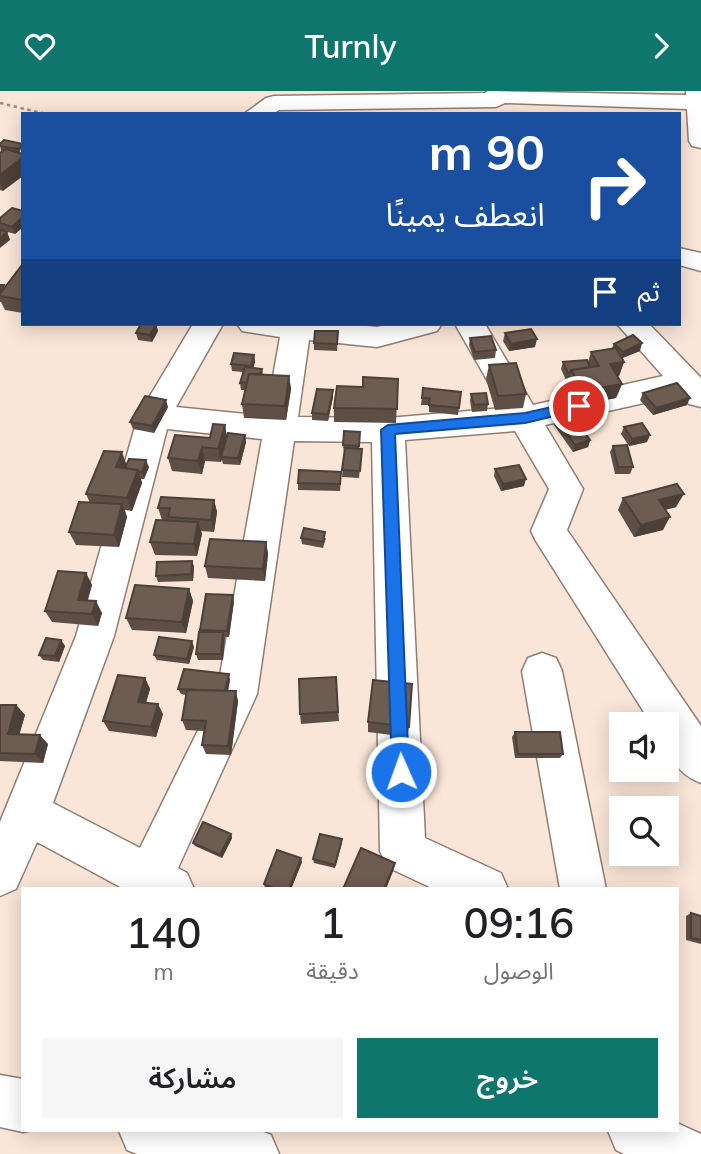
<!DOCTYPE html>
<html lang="ar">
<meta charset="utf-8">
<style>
body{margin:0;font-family:Mulish,"Noto Sans Arabic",sans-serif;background:#f6f6f6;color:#202124;direction:rtl;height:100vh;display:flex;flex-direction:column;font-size:26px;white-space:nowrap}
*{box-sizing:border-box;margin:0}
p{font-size:23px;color:#757577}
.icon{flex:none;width:38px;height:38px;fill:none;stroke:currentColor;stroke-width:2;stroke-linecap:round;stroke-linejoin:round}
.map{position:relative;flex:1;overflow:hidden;direction:ltr}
.panel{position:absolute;left:21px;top:796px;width:658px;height:245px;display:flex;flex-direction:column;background:#fff;border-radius:0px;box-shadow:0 4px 18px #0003;direction:rtl}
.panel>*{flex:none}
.guide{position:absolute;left:21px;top:21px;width:660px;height:214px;border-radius:0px;box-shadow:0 4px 18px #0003;direction:rtl;background:#1a4fa0;color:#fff;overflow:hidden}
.tools{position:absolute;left:609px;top:621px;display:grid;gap:14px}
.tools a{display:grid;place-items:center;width:70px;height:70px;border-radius:0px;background:#fff;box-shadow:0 4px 18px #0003;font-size:35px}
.pin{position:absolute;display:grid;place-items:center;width:60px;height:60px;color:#fff;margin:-30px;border:4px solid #fff;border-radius:50%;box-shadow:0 2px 7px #0007}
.me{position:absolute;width:77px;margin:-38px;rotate:358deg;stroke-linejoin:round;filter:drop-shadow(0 0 5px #0008)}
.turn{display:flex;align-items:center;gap:24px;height:147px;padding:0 21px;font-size:32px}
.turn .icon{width:91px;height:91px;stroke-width:2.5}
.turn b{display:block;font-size:49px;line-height:60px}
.then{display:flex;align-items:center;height:66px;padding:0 21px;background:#0003;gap:14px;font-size:26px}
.eta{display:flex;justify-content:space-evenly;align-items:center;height:119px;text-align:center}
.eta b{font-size:42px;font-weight:600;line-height:49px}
.action{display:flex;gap:14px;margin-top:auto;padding:14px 21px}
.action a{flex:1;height:80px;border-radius:0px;background:#0f766e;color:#fff;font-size:28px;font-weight:600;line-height:80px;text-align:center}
.action a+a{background:#f6f6f6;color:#202124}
header{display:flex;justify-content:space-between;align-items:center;height:91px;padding:0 21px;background:#0f766e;color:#fff;font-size:32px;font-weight:600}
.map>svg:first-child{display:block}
</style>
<header><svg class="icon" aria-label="forward" viewBox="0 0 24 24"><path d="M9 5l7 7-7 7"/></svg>Turnly<svg class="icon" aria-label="heart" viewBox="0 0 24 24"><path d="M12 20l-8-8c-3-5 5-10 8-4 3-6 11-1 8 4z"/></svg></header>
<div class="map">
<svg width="701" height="1063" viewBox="0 0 701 1063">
<rect width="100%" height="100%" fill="#fae6d8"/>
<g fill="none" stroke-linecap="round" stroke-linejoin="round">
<g stroke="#907e72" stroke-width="3">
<g id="minor">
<polygon points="488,0 686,4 686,0 701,0 701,57 692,55 689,50 687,18 505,12 496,16 279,19 273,23 244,23 266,7 274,5 485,2"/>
<polygon points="679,157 701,162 701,180 679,174"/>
<path d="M193,233H223L176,316L266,325L280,246L242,240L237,233H345L377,236L390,233H442L437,240L377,256L309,249L298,326L388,327L503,317L455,233H485L533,314L663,285L617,233H649L701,287V316L689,313L680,304L545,334L583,398L567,439L701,635V692C674,682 667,661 667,634H652L536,450L531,440L549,398L515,340L405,349L425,747L501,782L508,798H434L387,776L380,760L372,351L294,350L257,603L178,777L187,782L194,798H124L37,751L16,798L0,805V731L76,545L138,325ZM167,338L262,348L217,601L140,757L53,712L114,545Z"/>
<polygon points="542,562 556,567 562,580 606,798 560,798 522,580 528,567"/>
<polygon points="0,984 23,988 23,1040 28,1040 23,1041 0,1036"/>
<polygon points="677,1032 701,1043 701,1063 624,1063 616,1059 608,1040 677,1040"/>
<polygon points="119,1040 261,1040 271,1044 279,1063 137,1063 127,1059"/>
</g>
</g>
<polyline stroke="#9b8d84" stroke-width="2.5" stroke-dasharray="3.5 3.5" stroke-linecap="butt" points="0,12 46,23"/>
<use href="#minor" fill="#fff" fill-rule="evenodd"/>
</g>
<g fill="#5e4f46">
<polygon points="0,53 23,53 3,100 0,99 0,62 1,61"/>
<polygon points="23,120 23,136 15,143 4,140 7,141 10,149 0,139 0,127"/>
<polygon points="23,174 23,222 5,219 1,211 0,211 0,194 5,197"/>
<polygon points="156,233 158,240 152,251 138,249 136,242"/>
<polygon points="334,233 362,233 361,235"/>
<polygon points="338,240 337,260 314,259 314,252"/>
<polygon points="505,242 535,256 509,260 503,250"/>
<polygon points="470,247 496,259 495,267 474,269 469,254"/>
<polygon points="614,253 640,260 622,267 624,271 619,285 617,285 622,293 616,307 578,314 567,293 568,289 566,289 561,278 563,271 588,271 591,261 612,257"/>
<polygon points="254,264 255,271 253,277 262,278 263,283 289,285 291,298 286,329 244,327 242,313 245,299 241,299 240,292 243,281 232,280 231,273"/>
<polygon points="489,274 526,303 523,317 495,319 486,288"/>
<polygon points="398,288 396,332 334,331 334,317 363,296"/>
<polygon points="423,297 461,301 458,324 429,321 429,314 421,314"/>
<polygon points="333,299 333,306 328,330 312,329 312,322"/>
<polygon points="643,302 687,314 653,324 640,309"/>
<polygon points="471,303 488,313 487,320 472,321 470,310"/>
<polygon points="168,316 154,342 133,338 130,331"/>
<polygon points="556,327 594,328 591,335 582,338 590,349 588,356 573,361 554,334"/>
<polygon points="225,334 227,346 245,344 246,351 240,374 223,373 222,369 221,371 205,370 202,383 172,380 168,367 210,347"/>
<polygon points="624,336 647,351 629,355 621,343"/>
<polygon points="360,341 359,358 362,358 359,387 342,386 344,361 343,354"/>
<polygon points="613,355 633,376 630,383 615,383 610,361"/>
<polygon points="149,376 144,388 141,388 142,392 132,420 125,419 127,426 119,456 76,454 69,441 90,412 86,403"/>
<polygon points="495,378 524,395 501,400 494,385"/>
<polygon points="341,387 340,400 298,399 298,392"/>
<polygon points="623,407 676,416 665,419 663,439 634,446 618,419"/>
<polygon points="214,409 217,421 214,441 201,440 202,443 197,465 155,464 150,451 162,429 158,417"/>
<polygon points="301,447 326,447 323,457 302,453"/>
<polygon points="266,451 268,463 265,490 208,487 205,475"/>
<polygon points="192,470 194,476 193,490 158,491 156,485"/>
<polygon points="86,482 92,494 88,509 102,522 98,535 52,531 45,520"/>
<polygon points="189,498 193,510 186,542 132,539 126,527"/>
<polygon points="234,510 229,546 224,546 223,569 198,569 196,563 201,541 200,539"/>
<polygon points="61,549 65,555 59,571 43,569 39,564"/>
<polygon points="194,556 189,573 157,569 154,564"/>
<polygon points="336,586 339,630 301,633 300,623"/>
<polygon points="145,587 150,598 146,612 163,623 156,646 109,640 103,630"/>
<polygon points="230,589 228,600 238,610 231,664 206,663 202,654 204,640 186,639 182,629 186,604 181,603 178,598"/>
<polygon points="0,614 16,614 25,624 19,643 48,653 43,672 0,670"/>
<polygon points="368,631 409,636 407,646 368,641"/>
<polygon points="515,641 563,663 560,667 515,667 512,646"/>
<polygon points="231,743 232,747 222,767 195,755 193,752"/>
<polygon points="342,748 342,752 335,777 314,772 313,768"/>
<polygon points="302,771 291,798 269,798 265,797 264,793"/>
<polygon points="691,822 701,825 701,853 686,849 686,825"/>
</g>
<g fill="#4c4039">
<polygon points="23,66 23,85 3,100 0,92 0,84"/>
<polygon points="23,126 23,136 15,143 12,136"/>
<polygon points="7,141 10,149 0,157 0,147"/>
<polygon points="156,233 158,240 152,251 150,244"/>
<polygon points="537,248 535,256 509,260 511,253"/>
<polygon points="642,252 640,260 620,268 623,261"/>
<polygon points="254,264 255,271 252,282 251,275"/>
<polygon points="624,271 619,285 605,287 610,273"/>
<polygon points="289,285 291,298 286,329 285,315"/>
<polygon points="622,293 616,307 578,314 583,300"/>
<polygon points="333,299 333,306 328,330 328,323"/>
<polygon points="690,307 687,314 653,324 656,317"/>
<polygon points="166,309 168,316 154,342 152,335"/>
<polygon points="594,328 591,335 575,339 578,332"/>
<polygon points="225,334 227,348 221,366 221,371 218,358"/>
<polygon points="245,344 246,351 240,374 238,367"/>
<polygon points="650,344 647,351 629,355 632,348"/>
<polygon points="590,349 588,356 573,361 575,354"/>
<polygon points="202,356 205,370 202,383 198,370"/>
<polygon points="122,361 127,375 121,389 116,376"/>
<polygon points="146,369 149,376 144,388 142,381"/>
<polygon points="138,379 142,392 132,420 127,407"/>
<polygon points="526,388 524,395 501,400 503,393"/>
<polygon points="684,403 676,416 652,422 659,409"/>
<polygon points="214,409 217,421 214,441 211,429"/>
<polygon points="122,413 127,426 119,456 114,444"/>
<polygon points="670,426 663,439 634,446 641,434"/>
<polygon points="198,431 202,443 197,465 194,453"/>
<polygon points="266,451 268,463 265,490 263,478"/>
<polygon points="192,470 194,476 193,490 191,483"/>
<polygon points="86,482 92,494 84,520 78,509"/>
<polygon points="189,498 193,510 186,542 182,531"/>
<polygon points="233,504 234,510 229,546 227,540"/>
<polygon points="96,510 102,522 98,535 92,523"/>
<polygon points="223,541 225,547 223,569 221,563"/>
<polygon points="61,549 65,555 59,571 55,565"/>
<polygon points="192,550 194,556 189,573 187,568"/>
<polygon points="229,583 230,589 226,608 224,603"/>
<polygon points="145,587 150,598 143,621 138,611"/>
<polygon points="236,600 238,610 231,664 228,655"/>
<polygon points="158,613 163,623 156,646 151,636"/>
<polygon points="16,614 25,624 17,652 8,643"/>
<polygon points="40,644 48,653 43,672 35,663"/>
<polygon points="231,743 232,747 222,767 220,764"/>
<polygon points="301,767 302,771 291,798 289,798"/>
<polygon points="395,772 394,778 386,798 384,798"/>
</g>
<g fill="#6d5c51" stroke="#4c4039" stroke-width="2">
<polygon points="4,49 23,53 23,54 18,58 0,55 0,53"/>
<polygon points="6,58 23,63 23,66 0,84 0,62"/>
<polygon points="12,117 23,120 23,126 12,136 0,132 0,127"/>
<polygon points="1,139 7,141 0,147 0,140"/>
<polygon points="22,174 23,174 23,209 0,205 0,203"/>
<polygon points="0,194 4,194 0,204"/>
<polygon points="141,233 156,233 150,244 136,242"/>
<polygon points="531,238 537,248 511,253 505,242"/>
<polygon points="315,240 338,240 337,253 314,252"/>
<polygon points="633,244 642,252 623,261 614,253"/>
<polygon points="491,245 496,259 475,261 470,247"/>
<polygon points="616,257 624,271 610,273 622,293 583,300 571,279 599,275 591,261"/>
<polygon points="234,262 254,264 251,275 231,273"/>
<polygon points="587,269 590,276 571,279 570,282 568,282 563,271"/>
<polygon points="516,272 526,303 498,305 489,274"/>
<polygon points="245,276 262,278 260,283 249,283 247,291 240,292"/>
<polygon points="249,283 289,285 285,315 242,313"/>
<polygon points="363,286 398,288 397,318 334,317 337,295 363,296"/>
<polygon points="677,292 690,307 656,317 643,302"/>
<polygon points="423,297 461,301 459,317 429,314 430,307 422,307"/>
<polygon points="317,298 333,299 328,323 312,322"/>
<polygon points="486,302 488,313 474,314 471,303"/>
<polygon points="145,305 166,309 152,335 130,331"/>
<polygon points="586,318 594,328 578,332 590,349 575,354 556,327"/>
<polygon points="642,332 650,344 632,348 624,336"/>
<polygon points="213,333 225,334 218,358 202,356 198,370 168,367 175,344 210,347"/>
<polygon points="344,340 360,341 359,355 343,354"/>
<polygon points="228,342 245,344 238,367 221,366"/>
<polygon points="627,354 633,376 618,376 613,355"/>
<polygon points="345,357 362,358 360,380 342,379"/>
<polygon points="104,360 122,361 116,376 138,379 127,407 86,403"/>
<polygon points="129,368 146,369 142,381 139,381 138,379 125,377"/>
<polygon points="519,374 526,388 503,393 495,378"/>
<polygon points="299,379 341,381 340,393 298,392"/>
<polygon points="677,393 684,403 659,409 670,426 641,434 623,407"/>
<polygon points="161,406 214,409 211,429 168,426 170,417 158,417"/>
<polygon points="79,411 122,413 114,444 69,441"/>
<polygon points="156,429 198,431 194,453 150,451"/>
<polygon points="304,437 325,441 323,451 301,447"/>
<polygon points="210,448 266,451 263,478 205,475"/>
<polygon points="192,470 191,483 156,485 157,471"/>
<polygon points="58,480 86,482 78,509 96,510 92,523 45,520"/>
<polygon points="135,494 189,498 182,531 126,527"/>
<polygon points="206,503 233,504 227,540 200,539"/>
<polygon points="199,541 223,541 221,563 196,563"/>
<polygon points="159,546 192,550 187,568 154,564"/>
<polygon points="46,547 61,549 55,565 39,564"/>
<polygon points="184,578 229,583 225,600 178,598"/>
<polygon points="118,584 145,587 138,611 158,613 151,636 103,630"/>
<polygon points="336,586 338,621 300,623 299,588"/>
<polygon points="373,589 412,593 409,636 368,631"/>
<polygon points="187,599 236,600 228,655 202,654 206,630 182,629"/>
<polygon points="0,614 16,614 8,643 40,644 35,663 0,662"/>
<polygon points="515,641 560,641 563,663 518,663"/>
<polygon points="203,731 231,743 220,764 193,752"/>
<polygon points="320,743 342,748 335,774 313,768"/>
<polygon points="361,757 395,772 384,798 343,798"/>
<polygon points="277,759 301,767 289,798 276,798 264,793"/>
<polygon points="691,822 701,825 701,849 691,847"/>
</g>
<polygon fill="#1a73e8" stroke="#114b97" stroke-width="2" points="579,310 584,311 584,318 525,332 395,343 409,681 407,687 401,689 394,687 392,681 381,339 388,334 525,322"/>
</svg>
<div class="tools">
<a><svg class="icon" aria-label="sound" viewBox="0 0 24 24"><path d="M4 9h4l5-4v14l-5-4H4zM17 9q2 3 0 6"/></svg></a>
<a><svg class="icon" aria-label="search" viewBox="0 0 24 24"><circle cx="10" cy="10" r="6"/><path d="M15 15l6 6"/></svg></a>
</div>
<div class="pin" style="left:579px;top:315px;background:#d93025"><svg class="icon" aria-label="arrive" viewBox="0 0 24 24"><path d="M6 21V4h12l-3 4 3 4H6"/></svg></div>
<svg class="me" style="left:401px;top:681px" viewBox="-20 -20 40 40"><circle r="17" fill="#1a73e8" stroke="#fff" stroke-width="3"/><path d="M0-11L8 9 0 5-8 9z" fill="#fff"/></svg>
<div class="guide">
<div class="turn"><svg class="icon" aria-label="right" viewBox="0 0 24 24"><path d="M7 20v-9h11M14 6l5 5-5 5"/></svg><div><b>90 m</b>انعطف يمينًا</div></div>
<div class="then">ثم<svg class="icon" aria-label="arrive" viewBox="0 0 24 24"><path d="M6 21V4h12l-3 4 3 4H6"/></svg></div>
</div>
<section class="panel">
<div class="eta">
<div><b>09:16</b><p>الوصول</p></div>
<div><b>1</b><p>دقيقة</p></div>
<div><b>140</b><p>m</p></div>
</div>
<div class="action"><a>خروج</a><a>مشاركة</a></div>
</section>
</div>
